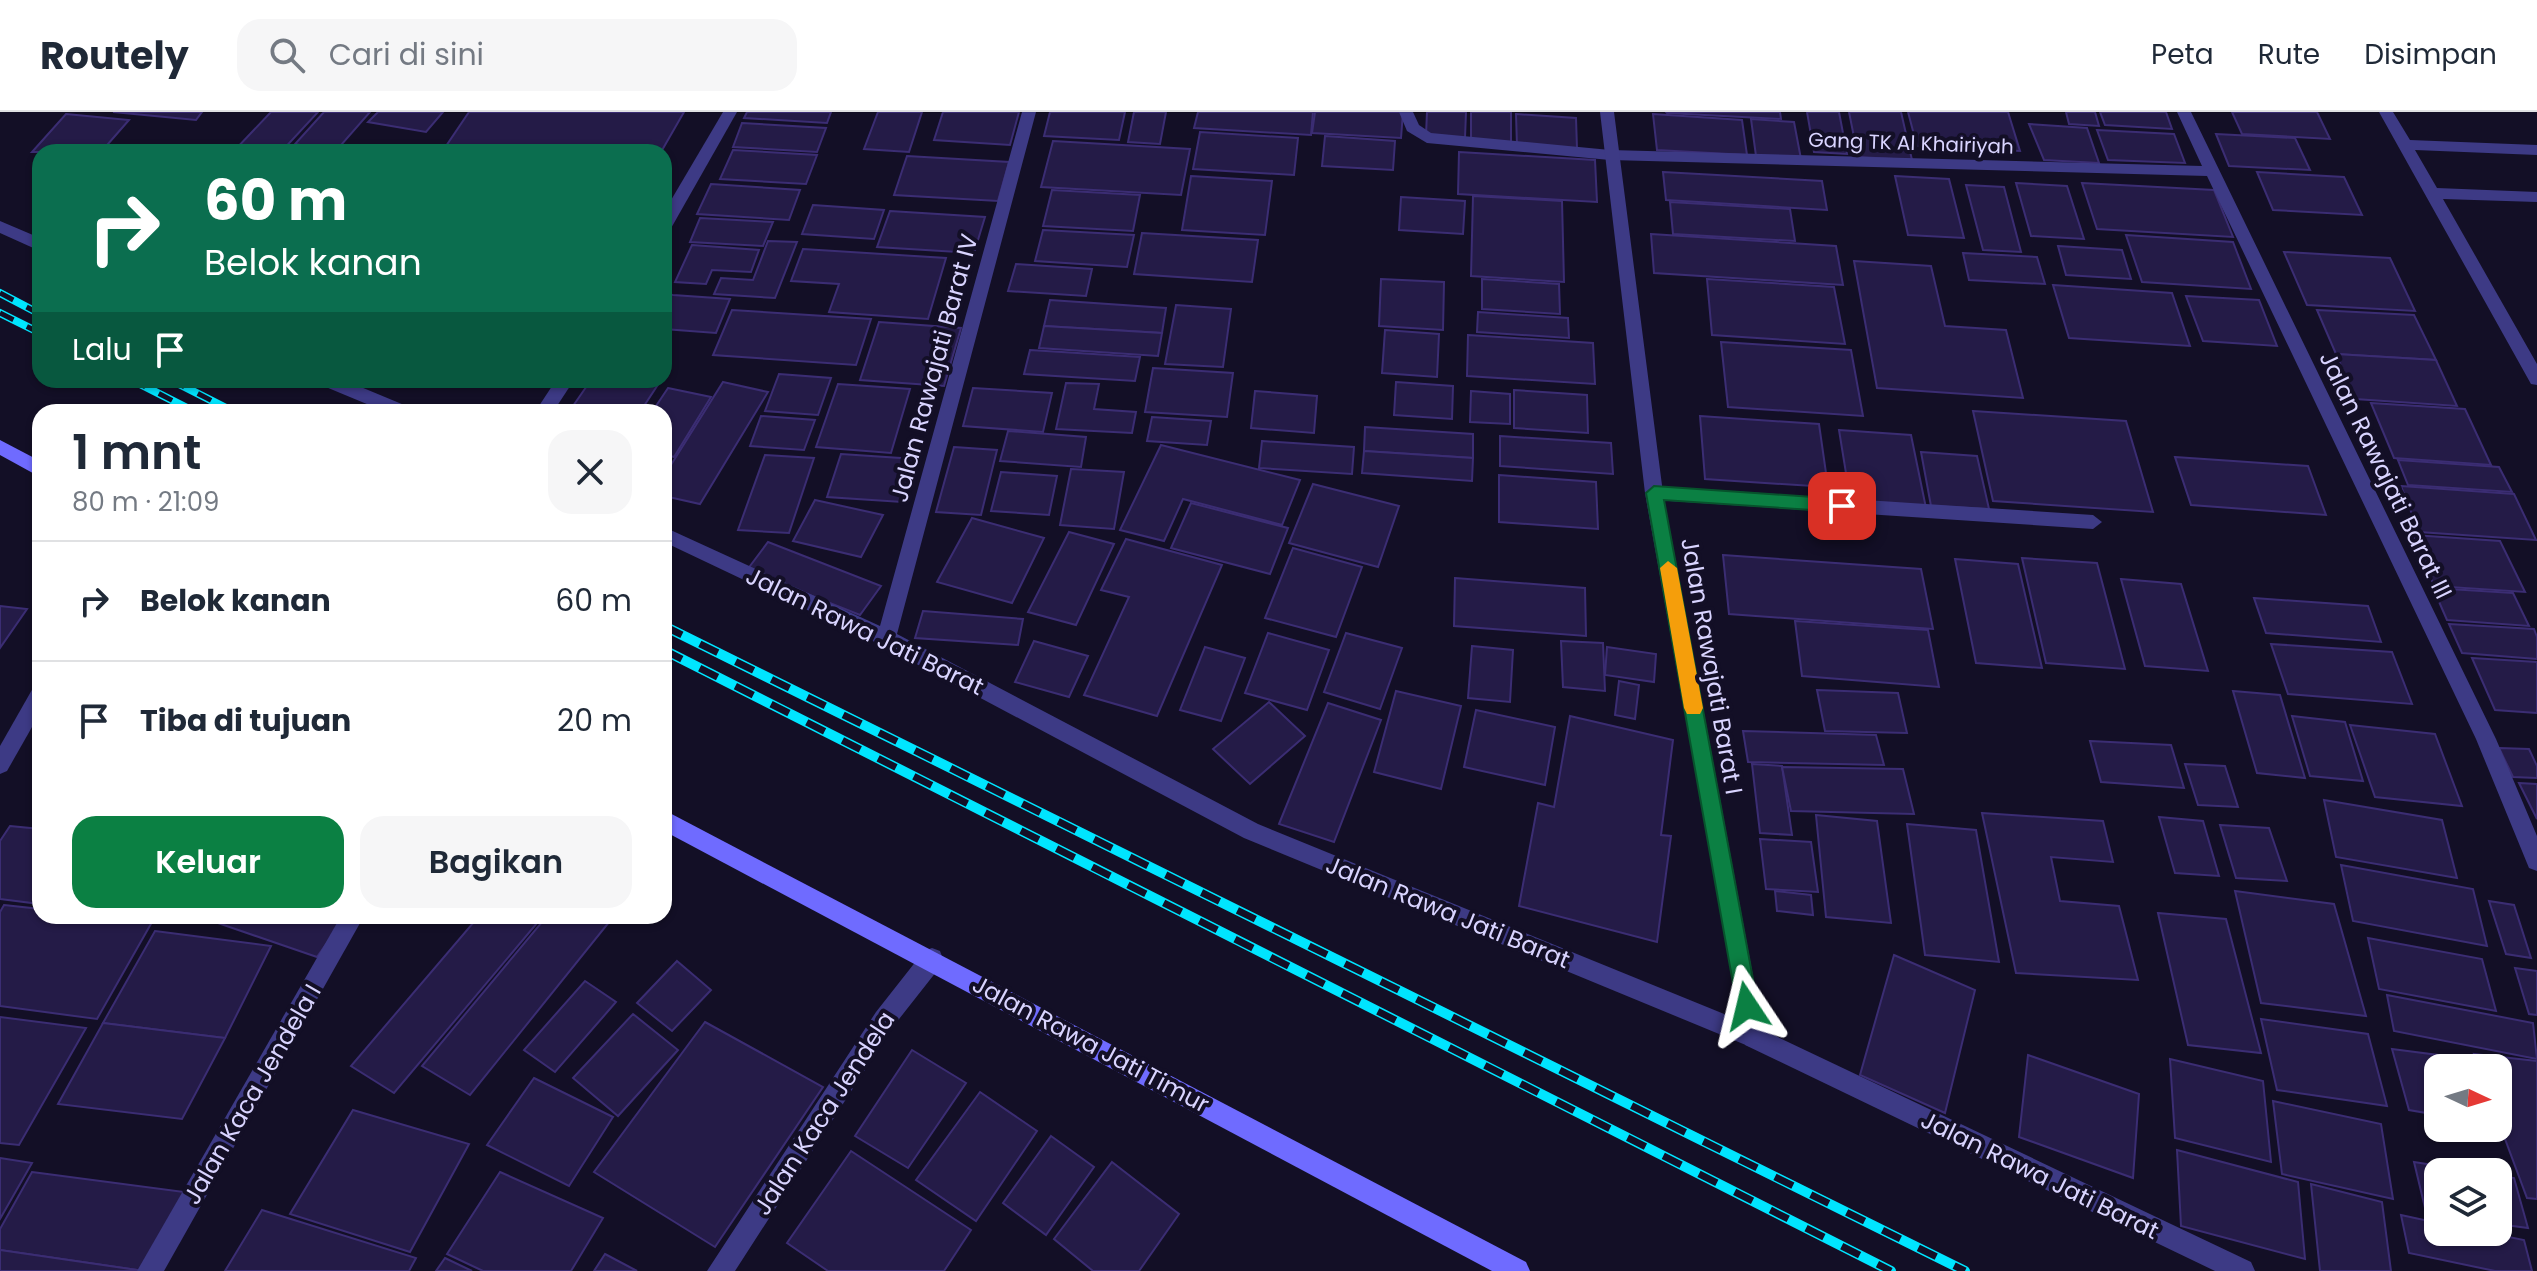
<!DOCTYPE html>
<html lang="id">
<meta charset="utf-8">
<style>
body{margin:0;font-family:Poppins,sans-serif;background:#f6f6f7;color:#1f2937;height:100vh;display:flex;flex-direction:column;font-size:30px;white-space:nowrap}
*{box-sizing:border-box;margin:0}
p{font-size:26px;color:#747a83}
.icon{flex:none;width:44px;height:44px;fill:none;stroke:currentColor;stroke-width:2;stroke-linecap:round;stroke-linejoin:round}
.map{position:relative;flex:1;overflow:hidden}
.drawer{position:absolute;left:32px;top:292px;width:640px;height:520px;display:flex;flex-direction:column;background:#fff;border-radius:24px;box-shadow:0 2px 6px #0004}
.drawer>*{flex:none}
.top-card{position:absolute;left:32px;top:32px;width:640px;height:244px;border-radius:24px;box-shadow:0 2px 6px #0004;background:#0b6e4f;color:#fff;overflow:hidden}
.needle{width:52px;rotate:94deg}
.controls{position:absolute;left:2424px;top:942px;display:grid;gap:16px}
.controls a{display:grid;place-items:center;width:88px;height:88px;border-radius:16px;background:#fff;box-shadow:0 2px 6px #0004;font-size:40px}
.pin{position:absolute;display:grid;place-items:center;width:68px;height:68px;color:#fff;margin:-34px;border-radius:16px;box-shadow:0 4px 12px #0006}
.me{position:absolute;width:88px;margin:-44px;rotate:350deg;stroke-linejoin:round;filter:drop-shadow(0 0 6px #0008)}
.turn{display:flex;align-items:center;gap:28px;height:168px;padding:0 40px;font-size:36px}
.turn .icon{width:104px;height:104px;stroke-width:2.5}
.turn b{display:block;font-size:56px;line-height:68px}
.then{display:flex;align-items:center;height:76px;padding:0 40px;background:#0003;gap:16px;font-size:30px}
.round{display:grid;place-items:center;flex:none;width:84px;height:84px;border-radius:24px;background:#f6f6f7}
.head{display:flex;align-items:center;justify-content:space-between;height:136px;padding:0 40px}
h1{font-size:48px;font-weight:600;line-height:60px}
.cta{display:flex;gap:16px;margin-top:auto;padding:16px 40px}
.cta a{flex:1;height:92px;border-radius:24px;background:#0b8043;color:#fff;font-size:32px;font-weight:600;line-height:92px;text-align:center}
.cta a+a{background:#f6f6f7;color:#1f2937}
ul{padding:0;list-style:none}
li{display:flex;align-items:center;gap:24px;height:120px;padding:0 40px;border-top:2px solid #e0e1e3}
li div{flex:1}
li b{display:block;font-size:30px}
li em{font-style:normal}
header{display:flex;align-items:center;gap:48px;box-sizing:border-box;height:112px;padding:0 40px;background:#fff;border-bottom:2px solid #e0e1e3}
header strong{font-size:38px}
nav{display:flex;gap:44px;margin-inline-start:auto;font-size:28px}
.search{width:560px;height:72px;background:#f6f6f7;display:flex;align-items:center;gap:20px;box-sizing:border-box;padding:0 28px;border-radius:24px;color:#747a83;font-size:30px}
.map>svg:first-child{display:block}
</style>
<header>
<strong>Routely</strong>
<div class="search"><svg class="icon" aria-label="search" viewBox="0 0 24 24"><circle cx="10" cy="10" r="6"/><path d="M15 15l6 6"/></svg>Cari di sini</div>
<nav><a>Peta</a><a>Rute</a><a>Disimpan</a></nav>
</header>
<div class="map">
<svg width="2537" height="1159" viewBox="0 0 2537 1159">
<rect width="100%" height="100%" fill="#130f26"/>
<g fill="#241b47" stroke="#3b2d73" stroke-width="2">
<polygon points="113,0 202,0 196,8"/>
<polygon points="271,0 318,0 281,40 233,40"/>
<polygon points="324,0 370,0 335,40 295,32"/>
<polygon points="378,0 443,0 426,20 368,10"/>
<polygon points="469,0 684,0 661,40 442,40"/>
<polygon points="747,0 831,0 827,11 744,6"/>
<polygon points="878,0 922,0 909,40 864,37"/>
<polygon points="943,0 1019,0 1010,33 934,28"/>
<polygon points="1050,0 1125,0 1119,28 1044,24"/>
<polygon points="1134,0 1166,0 1160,32 1128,30"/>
<polygon points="1198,0 1313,0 1311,23 1194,16"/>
<polygon points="1315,0 1403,0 1401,26 1312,21"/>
<polygon points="1427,0 1466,0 1465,26 1426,23"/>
<polygon points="1471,0 1511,0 1511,33 1471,31"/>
<polygon points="1666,0 1780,0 1781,7 1667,1"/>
<polygon points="1807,0 1839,0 1847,42 1814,40"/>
<polygon points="1849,0 1901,0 1912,48 1858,45"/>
<polygon points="1908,0 2008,0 2020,39 1917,34"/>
<polygon points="2066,0 2095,0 2099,14 2069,12"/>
<polygon points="2100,0 2166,0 2172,17 2105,13"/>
<polygon points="2232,0 2317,0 2330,27 2242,22"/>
<polygon points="66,2 129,8 101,40 32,40"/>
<polygon points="1516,2 1576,6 1577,37 1517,34"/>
<polygon points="1653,2 1742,8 1747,43 1657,38"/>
<polygon points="1751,7 1794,10 1801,47 1756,44"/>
<polygon points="742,11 826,16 817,40 733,35"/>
<polygon points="2029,12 2087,16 2099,51 2044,48"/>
<polygon points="2097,18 2174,22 2185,51 2108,48"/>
<polygon points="1200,20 1298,26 1294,63 1193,57"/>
<polygon points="2216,22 2295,26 2310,58 2229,54"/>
<polygon points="1325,24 1395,29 1393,58 1322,54"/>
<polygon points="1053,29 1190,37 1181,83 1041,75"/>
<polygon points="733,38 817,43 806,72 720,67"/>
<polygon points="1459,40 1595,48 1597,90 1458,82"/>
<polygon points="907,44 1009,50 998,89 894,83"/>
<polygon points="1663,60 1822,69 1827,98 1666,88"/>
<polygon points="2257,60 2344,65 2362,103 2273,98"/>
<polygon points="1191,64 1272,69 1265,123 1182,118"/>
<polygon points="1895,64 1949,67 1964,126 1908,123"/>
<polygon points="2016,71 2067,74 2084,127 2031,124"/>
<polygon points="2082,71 2214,78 2233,125 2097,117"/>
<polygon points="711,72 800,78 789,108 697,102"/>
<polygon points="1966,73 2004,75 2021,140 1983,138"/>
<polygon points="1052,78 1140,83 1133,119 1043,114"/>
<polygon points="1473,84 1562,89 1564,170 1471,164"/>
<polygon points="1401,85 1465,89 1463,122 1399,118"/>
<polygon points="1670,90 1790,97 1795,129 1673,122"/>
<polygon points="813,93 884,98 874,127 802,122"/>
<polygon points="890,99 985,105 974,141 877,135"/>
<polygon points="700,106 773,110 763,134 690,130"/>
<polygon points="1043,118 1134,123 1127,155 1035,149"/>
<polygon points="1142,121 1258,128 1252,170 1134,162"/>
<polygon points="1651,122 1836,134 1843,173 1654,161"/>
<polygon points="2126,123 2233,130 2251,177 2142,170"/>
<polygon points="768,129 797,130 775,186 714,182 721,166 753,168"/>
<polygon points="692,133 759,138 751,160 712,158 706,172 675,170"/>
<polygon points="2058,134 2122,138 2131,167 2066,163"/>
<polygon points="803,137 946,146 928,207 829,200 839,172 791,169"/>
<polygon points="2284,140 2390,146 2415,199 2307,193"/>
<polygon points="1963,141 2037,145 2045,172 1969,168"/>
<polygon points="1854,149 1931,154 1945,214 2006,218 2023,286 1877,276"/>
<polygon points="1016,152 1092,157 1086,184 1008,179"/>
<polygon points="1381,167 1444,170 1443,218 1379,214"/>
<polygon points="1482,167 1559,172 1560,202 1482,197"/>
<polygon points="1707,167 1834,175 1845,232 1712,223"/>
<polygon points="2053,173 2172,181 2190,234 2069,226"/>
<polygon points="664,182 673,183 730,187 716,221 664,217"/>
<polygon points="2186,184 2259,188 2277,234 2203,229"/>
<polygon points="1050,188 1166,196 1162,221 1044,214"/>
<polygon points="1176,193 1231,197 1223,255 1165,252"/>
<polygon points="732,198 871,207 856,253 713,243"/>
<polygon points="2317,198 2414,203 2436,248 2336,242"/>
<polygon points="1478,200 1568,206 1569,226 1477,220"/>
<polygon points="879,210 961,216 944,274 860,268"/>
<polygon points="1044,214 1162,221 1158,244 1039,236"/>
<polygon points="1385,218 1439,222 1437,265 1382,261"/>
<polygon points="1468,223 1593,231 1595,272 1467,264"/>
<polygon points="1721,230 1851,238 1863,304 1728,295"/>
<polygon points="1030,238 1140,245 1135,269 1024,262"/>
<polygon points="2336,242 2436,248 2457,294 2355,287"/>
<polygon points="1153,256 1233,261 1227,305 1145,300"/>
<polygon points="779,262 831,266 818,303 765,299"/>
<polygon points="591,268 661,268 640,300 603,300 573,294"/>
<polygon points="723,270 768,280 700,392 664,384 664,364"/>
<polygon points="1396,270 1453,274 1452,307 1394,303"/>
<polygon points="1066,271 1099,272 1094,297 1136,300 1132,321 1056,317"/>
<polygon points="838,272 910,277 891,341 816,335"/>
<polygon points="668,276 711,285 674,345 664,342 664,300 652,300"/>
<polygon points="973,276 1052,281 1043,320 963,314"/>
<polygon points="1514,278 1587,283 1588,321 1514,316"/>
<polygon points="1255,279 1317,284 1314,321 1251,316"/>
<polygon points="1471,279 1510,282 1510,312 1470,310"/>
<polygon points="2371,291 2465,297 2491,353 2394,346"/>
<polygon points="1973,299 2126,309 2153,400 1993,389"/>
<polygon points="761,304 815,308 804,338 750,334"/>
<polygon points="1700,304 1819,312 1828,375 1705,367"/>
<polygon points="1152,305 1211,309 1207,333 1147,329"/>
<polygon points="1365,315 1473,322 1473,346 1364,339"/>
<polygon points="1839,318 1911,323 1926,396 1851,392"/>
<polygon points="1008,319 1086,325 1081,355 1000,349"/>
<polygon points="1500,324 1611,331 1613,362 1500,354"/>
<polygon points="1262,329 1354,335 1352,362 1259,356"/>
<polygon points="1161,333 1300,368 1282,413 1183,387 1164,429 1120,418"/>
<polygon points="954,335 997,338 981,403 936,400"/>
<polygon points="1364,339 1473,346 1472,369 1362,361"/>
<polygon points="1921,340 1977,344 1989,397 1931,394"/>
<polygon points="841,342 915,347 902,390 827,385"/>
<polygon points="765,343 814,346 789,421 738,418"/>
<polygon points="2175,345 2308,354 2326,403 2191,393"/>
<polygon points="2398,348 2499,355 2512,380 2408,373"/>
<polygon points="1071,357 1124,360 1114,417 1060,413"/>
<polygon points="1001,360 1057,364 1049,403 991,399"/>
<polygon points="1499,363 1596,370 1598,417 1499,410"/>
<polygon points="1313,372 1399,394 1378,455 1289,431"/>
<polygon points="2401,374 2514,382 2536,428 2419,420"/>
<polygon points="815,388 883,403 861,445 793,429"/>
<polygon points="1191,391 1288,416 1270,462 1171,436"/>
<polygon points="972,406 1044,426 1012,491 937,470"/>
<polygon points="1069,420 1114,432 1076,513 1028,500"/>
<polygon points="2413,423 2500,429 2525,480 2434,474"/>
<polygon points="1126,427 1222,453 1157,604 1084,583 1129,485 1101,478"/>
<polygon points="768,430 881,474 860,503 747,458"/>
<polygon points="1293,436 1362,455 1336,525 1265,506"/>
<polygon points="1723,443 1921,457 1933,517 1729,502"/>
<polygon points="2022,446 2097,451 2125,557 2046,551"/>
<polygon points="1955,447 2018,452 2042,556 1976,551"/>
<polygon points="1455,466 1585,476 1586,524 1454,514"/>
<polygon points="2121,467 2181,472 2208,559 2145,554"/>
<polygon points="2433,476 2513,481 2529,514 2447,508"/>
<polygon points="2254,486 2368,494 2381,530 2266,521"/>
<polygon points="0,494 27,497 0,536"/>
<polygon points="923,499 1023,507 1018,533 915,526"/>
<polygon points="1795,509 1928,518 1939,575 1802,564"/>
<polygon points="2449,512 2534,517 2537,525 2537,547 2462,541"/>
<polygon points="1268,521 1329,538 1307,598 1245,581"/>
<polygon points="1346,521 1402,536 1380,597 1324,580"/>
<polygon points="1034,529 1088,544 1069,585 1015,570"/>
<polygon points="1561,529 1603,531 1605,579 1563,575"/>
<polygon points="2271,532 2392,540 2412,592 2288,582"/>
<polygon points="1472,534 1513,538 1510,590 1468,586"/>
<polygon points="1205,535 1245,546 1221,609 1180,598"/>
<polygon points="1607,535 1656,542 1654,570 1605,563"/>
<polygon points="2472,546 2537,550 2537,601 2495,598"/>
<polygon points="1619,569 1639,573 1635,607 1615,603"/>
<polygon points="1817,578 1898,581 1907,621 1825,619"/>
<polygon points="1396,579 1461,594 1441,677 1374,660"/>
<polygon points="2233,579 2280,583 2305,666 2257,661"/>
<polygon points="1269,590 1305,624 1250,672 1213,637"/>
<polygon points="1328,591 1381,608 1334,730 1279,712"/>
<polygon points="1476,598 1555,615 1545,673 1464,655"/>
<polygon points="1570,604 1673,628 1661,723 1671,724 1657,830 1519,794 1538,691 1554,695"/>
<polygon points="2292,604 2345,610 2363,669 2310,664"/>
<polygon points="2350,613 2435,622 2462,694 2375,685"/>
<polygon points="1743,619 1876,623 1884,653 1748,650"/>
<polygon points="2090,629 2171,633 2184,676 2101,670"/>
<polygon points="2499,636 2529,637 2537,654 2537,666 2513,665"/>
<polygon points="1752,652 1782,654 1792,723 1760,721"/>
<polygon points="2185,652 2225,654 2238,695 2198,693"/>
<polygon points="1782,655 1903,657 1914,702 1791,699"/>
<polygon points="2519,671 2537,672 2537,707"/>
<polygon points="2324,688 2442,708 2457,766 2336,745"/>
<polygon points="1982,701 2103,709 2113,750 2051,745 2060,789 2119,794 2138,868 2016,861"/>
<polygon points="1816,703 1877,709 1891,811 1826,805"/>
<polygon points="2159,705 2203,709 2219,764 2175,761"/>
<polygon points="1907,712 1976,718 1999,850 1925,843"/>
<polygon points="2220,713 2269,716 2287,769 2236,766"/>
<polygon points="10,714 40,717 40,792 0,787 0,729"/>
<polygon points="1760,727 1811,730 1818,780 1766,777"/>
<polygon points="2341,753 2473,777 2487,834 2353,809"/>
<polygon points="1775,779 1811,783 1813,803 1777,799"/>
<polygon points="2235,779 2334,792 2366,904 2261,891"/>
<polygon points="2489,789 2514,793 2531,846 2506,842"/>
<polygon points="4,793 40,797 40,804 99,804 152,810 97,907 0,894 0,800"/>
<polygon points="2158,801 2226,807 2261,941 2188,933"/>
<polygon points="220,804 346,804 317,845 215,810"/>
<polygon points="479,804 543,804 394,981 351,954"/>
<polygon points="547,804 614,804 470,983 422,954"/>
<polygon points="155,819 271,834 225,926 103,911"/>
<polygon points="2368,826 2482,847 2496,899 2379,877"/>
<polygon points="1894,843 1975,878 1945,1001 1860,963"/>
<polygon points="677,849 711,878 672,919 637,891"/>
<polygon points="2515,856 2537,859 2537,903 2529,902"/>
<polygon points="585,869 616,890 555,960 524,938"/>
<polygon points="2387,883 2533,911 2537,947 2394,919"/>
<polygon points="633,902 678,938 618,1004 573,966"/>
<polygon points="0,905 86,916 19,1033 0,1031"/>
<polygon points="2261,907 2368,922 2387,994 2277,978"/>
<polygon points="705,910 823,975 715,1135 594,1060"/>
<polygon points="103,911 225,926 182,1007 58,992"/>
<polygon points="2392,937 2469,947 2471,956 2438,956 2438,1003 2409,998"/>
<polygon points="912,938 966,971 908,1056 855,1024"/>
<polygon points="2474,942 2537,949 2537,1087 2527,1086 2498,1008 2498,956 2479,956"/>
<polygon points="2028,943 2139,982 2133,1066 2019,1025"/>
<polygon points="2170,947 2263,969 2271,1050 2175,1026"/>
<polygon points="534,966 613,1005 569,1074 487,1033"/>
<polygon points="980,980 1037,1019 976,1109 916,1068"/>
<polygon points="2273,989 2381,1012 2393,1087 2282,1062"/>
<polygon points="353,998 469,1032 410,1140 290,1102"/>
<polygon points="1051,1024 1094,1055 1046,1123 1003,1091"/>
<polygon points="2177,1038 2298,1070 2305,1147 2181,1114"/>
<polygon points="851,1039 971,1118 944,1159 828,1159 787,1131"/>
<polygon points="0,1046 32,1051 0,1107"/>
<polygon points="1112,1050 1179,1102 1139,1159 1093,1159 1054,1127"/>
<polygon points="2414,1050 2478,1060 2438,1060 2438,1102 2426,1100"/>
<polygon points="32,1060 184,1080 144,1159 0,1138 0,1117"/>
<polygon points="500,1060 603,1106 571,1159 483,1159 447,1142"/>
<polygon points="2498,1063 2514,1066 2528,1116 2498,1112"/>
<polygon points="2311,1072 2382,1090 2391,1159 2320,1159"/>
<polygon points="262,1098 416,1146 409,1159 225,1159"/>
<polygon points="2401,1103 2438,1111 2438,1120 2484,1120 2524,1128 2532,1159 2495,1159 2409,1141"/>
<polygon points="0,1138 144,1159 0,1159"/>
<polygon points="605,1142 637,1159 594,1159"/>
<polygon points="445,1146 472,1159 436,1159"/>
</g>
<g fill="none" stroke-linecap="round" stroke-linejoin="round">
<g fill="#3d3a85" fill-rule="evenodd">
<polygon points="2379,0 2393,0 2410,28 2537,33 2537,43 2415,38 2437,76 2537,80 2537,90 2443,87 2537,252 2537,273 2531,272"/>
<polygon points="1654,374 2093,403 2102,410 2093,417 1654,388 1645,381"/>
</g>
<g fill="#3d3a85" fill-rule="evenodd">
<polygon points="723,0 737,0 670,118 664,119 664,100"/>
<polygon points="1022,0 1036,0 897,522 1258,712 1761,917 1765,925 1761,933 1753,936 1244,726 879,532 664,430 664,415 880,514"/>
<polygon points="1399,0 1413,0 1419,13 1431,21 1610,38 2202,54 2177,0 2191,0 2496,627 2537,724 2537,759 2529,756 2476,627 2207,64 1610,48 1427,31 1407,19"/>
<polygon points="0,109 40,126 40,139 0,121"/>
<polygon points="318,268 344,268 409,295 412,300 386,300 321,273"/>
<polygon points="556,268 574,268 553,300 535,300"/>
<polygon points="40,573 40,601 7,659 0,662 0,634 33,576"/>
<polygon points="341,804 364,804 164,1159 137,1159"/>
<polygon points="932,836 940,839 943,847 940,855 892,916 735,1159 707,1159 876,900 924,839"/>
</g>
<polygon fill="#3d3a85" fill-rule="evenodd" points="1600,0 1614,0 1663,381 1763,918 2251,1150 2255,1159 2215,1159 1745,933 1645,381"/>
<g fill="#6f6bff" fill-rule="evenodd">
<polygon points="0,328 40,349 40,365 0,343"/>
<polygon points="664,698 1526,1150 1530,1159 1492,1159 664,719"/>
</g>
<g stroke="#00e5ff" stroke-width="8">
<g id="rail-far1">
<polyline points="0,181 40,202"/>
<polyline points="0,201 40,221"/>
<polyline points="132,268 195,300"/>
<polyline points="171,268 234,300"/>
</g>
</g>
<g stroke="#00e5ff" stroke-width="10">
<g id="rail">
<polyline points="664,514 1965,1159"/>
<polyline points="664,538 1891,1159"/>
</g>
</g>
<use href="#rail-far1" stroke="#130f26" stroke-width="5" stroke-dasharray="15" stroke-linecap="butt"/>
<use href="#rail" stroke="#130f26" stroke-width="7" stroke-dasharray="20" stroke-linecap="butt"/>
</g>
<polygon fill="#0b8043" stroke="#07532c" stroke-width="2" points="1654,374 1842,387 1851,394 1842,400 1664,388 1758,894 1755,901 1747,904 1740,901 1737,894 1646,381"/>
<polygon fill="#f59e0b" points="1668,449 1677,456 1703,596 1700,602 1687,602 1684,596 1660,456"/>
<g text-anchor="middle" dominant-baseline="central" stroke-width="8" stroke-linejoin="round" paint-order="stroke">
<g font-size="20" fill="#d9d4ff" stroke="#130f26">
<text transform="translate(1911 31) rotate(2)">Gang TK Al Khairiyah</text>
</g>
<g font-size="24" fill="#d9d4ff" stroke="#130f26">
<text transform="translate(934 256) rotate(-75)">Jalan Rawajati Barat IV</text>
<text transform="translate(2386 363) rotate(64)">Jalan Rawajati Barat III</text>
<text transform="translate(865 519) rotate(26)">Jalan Rawa Jati Barat</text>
<text transform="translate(1712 554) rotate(80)">Jalan Rawajati Barat I</text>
<text transform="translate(1448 800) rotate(22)">Jalan Rawa Jati Barat</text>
<text transform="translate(1091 932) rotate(28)">Jalan Rawa Jati Timur</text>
<text transform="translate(252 982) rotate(-60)">Jalan Kaca Jendela I</text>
<text transform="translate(824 1001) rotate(-57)">Jalan Kaca Jendela</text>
<text transform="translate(2040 1063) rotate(26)">Jalan Rawa Jati Barat</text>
</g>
</g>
</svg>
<div class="controls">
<a><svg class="needle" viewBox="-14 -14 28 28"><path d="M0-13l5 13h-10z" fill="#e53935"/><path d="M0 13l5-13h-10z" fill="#747a83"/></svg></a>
<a><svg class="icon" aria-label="layers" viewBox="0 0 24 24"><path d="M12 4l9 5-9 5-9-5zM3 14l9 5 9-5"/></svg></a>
</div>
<div class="pin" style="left:1842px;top:394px;background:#d93025"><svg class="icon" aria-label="arrive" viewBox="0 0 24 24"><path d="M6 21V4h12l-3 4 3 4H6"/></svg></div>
<svg class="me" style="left:1747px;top:894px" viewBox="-20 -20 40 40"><path d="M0-17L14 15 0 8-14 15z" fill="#0b8043" stroke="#fff" stroke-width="4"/></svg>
<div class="top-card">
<div class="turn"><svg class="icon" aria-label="right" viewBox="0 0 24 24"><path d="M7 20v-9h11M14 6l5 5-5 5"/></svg><div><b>60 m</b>Belok kanan</div></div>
<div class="then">Lalu<svg class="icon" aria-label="arrive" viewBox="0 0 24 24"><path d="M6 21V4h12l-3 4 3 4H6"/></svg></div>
</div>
<section class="drawer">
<div class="head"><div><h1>1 mnt</h1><p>80 m · 21:09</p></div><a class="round"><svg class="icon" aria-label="close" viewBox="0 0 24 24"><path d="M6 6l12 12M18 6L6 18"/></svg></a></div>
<ul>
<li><svg class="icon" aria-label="right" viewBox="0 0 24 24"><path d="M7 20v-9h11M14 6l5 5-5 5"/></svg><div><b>Belok kanan</b></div><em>60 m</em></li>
<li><svg class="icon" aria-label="arrive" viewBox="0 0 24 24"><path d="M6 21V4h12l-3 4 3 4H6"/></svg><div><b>Tiba di tujuan</b></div><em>20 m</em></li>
</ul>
<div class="cta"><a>Keluar</a><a>Bagikan</a></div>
</section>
</div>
